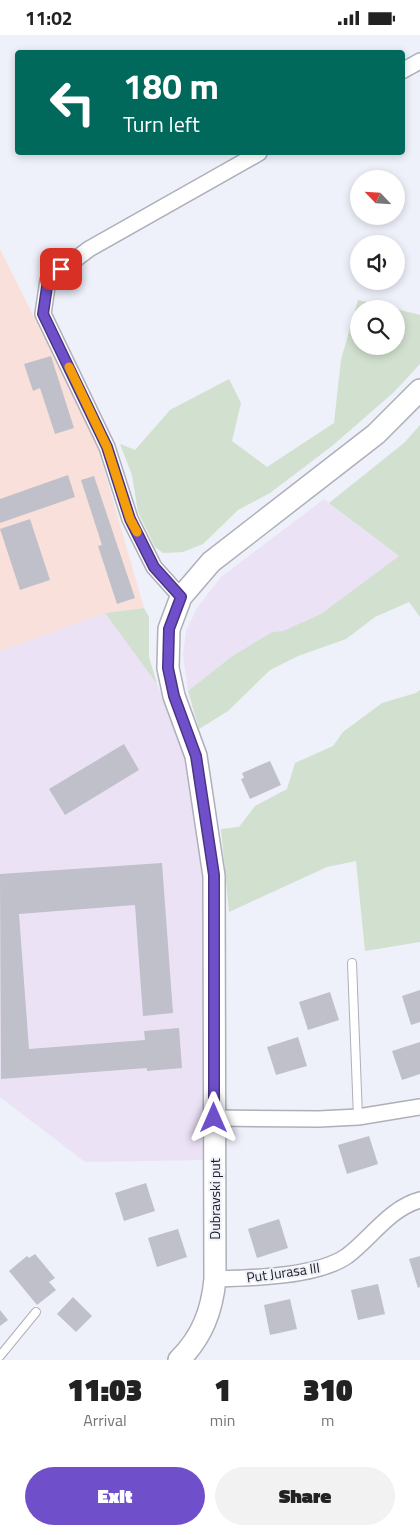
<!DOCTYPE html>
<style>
body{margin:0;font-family:"Titillium Web",sans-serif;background:#f2f2f2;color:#222;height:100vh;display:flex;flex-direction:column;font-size:19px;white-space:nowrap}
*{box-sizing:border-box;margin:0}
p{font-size:16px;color:#767676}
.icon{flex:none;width:28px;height:28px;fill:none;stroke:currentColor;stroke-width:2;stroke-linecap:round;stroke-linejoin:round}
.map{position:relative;height:1325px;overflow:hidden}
.drawer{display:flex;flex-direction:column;background:#fff;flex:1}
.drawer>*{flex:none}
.banner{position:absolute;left:15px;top:15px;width:390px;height:105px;border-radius:5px;box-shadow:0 2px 8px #0003;background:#00695c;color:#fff;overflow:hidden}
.needle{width:32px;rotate:295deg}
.controls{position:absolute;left:350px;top:135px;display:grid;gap:10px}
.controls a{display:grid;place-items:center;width:55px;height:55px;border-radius:50%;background:#fff;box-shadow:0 2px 8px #0003;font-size:25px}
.pin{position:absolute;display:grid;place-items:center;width:42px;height:42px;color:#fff;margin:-21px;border-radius:10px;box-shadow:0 2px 8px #0006}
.me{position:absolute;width:55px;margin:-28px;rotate:0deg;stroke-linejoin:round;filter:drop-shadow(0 0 4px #0008)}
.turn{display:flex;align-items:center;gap:18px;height:105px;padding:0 25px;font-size:22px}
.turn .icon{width:65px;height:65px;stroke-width:2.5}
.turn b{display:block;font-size:35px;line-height:42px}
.eta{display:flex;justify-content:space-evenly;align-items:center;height:85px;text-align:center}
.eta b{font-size:30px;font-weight:800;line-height:35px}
.cta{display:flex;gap:10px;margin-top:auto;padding:10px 25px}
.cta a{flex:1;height:58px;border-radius:30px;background:#7050ca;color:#fff;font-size:20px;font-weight:800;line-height:58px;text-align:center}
.cta a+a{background:#f2f2f2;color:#222}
.status{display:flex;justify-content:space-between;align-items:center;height:35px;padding:0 25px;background:#fff;direction:ltr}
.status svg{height:14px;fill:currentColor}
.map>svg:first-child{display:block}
</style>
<div class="status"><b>11:02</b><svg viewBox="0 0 49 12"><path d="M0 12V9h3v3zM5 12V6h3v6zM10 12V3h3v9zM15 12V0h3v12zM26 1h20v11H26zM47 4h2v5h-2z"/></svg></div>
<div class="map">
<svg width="420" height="1325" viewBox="0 0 420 1325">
<rect width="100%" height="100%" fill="#eef0fa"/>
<g fill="#ece2f6">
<polygon points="324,464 399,521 321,580 283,596 272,597 231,622 188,656 183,619 186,596 197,573 221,542"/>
<polygon points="105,578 157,649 183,710 202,829 205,1125 85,1127 0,1062 0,616"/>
</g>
<polygon fill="#fae0db" points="0,214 96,406 144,573 105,578 0,616"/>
<g fill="#d1e0cf">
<polygon points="358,265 395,274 359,274 359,311 396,311 396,274 420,280 420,329 393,358 332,411 270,458 238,475 203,509 183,517 163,518 155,512 138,477 132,440 120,409 135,415 170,375 229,344 241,368 232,406 267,432 334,388 341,325"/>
<polygon points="420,390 420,582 409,567 375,582 346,604 298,621 270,635 228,676 199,694 188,656 231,622 272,597 283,596 321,579 399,521 329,468 404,408"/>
<polygon points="144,573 149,582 149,622 157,649 105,578"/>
<polygon points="420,655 420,907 365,916 356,826 327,832 229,877 221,794 239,792 255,771 287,754 295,728 333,711 343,697 382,668 416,658"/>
</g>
<g fill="#bfc0c9">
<polygon points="51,321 74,393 55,399 40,353 33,356 24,329"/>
<polygon points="68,440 75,462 0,488 0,464"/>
<polygon points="94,441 135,563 117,569 98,511 102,510 81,445"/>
<polygon points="30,484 50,545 20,555 0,494"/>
<polygon points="124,709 139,735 65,780 49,754"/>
<polygon points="270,726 281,750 250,764 241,744 244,743 242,738"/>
<polygon points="162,828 173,978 143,981 135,870 19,879 29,1014 145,1005 144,996 179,993 182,1033 147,1036 147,1033 1,1044 0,839"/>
<polygon points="420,955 420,987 411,990 402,961"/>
<polygon points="330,957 339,985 308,995 299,967"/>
<polygon points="298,1002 307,1031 276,1040 267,1012"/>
<polygon points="420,1007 420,1039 402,1045 392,1016"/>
<polygon points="369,1101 378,1129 347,1139 338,1110"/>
<polygon points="146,1148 155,1176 124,1186 115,1158"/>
<polygon points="279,1184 288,1213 257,1223 248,1194"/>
<polygon points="178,1194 187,1222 157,1232 148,1203"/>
<polygon points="35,1219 55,1243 49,1247 56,1255 37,1270 9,1236 27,1221 29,1223"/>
<polygon points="420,1221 420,1252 418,1253 409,1224"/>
<polygon points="378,1249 385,1279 358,1285 351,1255"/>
<polygon points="73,1262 92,1281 76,1297 57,1279"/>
<polygon points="290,1264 297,1294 270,1300 264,1270"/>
<polygon points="0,1275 8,1285 0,1291"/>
</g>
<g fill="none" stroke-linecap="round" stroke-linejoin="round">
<g stroke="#aeafb9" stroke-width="10">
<g id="service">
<polyline points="352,928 358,1082"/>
<polyline points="0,1321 36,1277"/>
</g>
</g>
<g stroke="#aeafb9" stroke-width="18">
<g id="minor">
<polyline points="402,36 420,26"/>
<polyline points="181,562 154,532 130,484 107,412 43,279 48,245 89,214 259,118"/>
<polyline points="214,1083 319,1084 358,1082 420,1072"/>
<path d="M215,1244C251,1243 317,1242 347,1221C371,1203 390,1173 420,1165"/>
</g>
</g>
<g stroke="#aeafb9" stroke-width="24">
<path id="secondary" d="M179,1325C202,1302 212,1276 215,1244L214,841L196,721L174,661L168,633L169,594L181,562L211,527L376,399L420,355"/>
</g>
<use href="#service" stroke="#fff" stroke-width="8"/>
<use href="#minor" stroke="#fff" stroke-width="15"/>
<use href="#secondary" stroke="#fff" stroke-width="21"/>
</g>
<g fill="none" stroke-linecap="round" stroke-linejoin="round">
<g stroke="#493483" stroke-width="12">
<polyline id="route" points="61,234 48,245 43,279 107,412 130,484 154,532 181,562 169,594 168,633 174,661 196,721 214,840 214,1083"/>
</g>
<use href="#route" stroke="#7050ca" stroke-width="9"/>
<polyline stroke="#f59e0b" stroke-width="9" points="69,332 107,412 130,484 137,497"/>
</g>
<g text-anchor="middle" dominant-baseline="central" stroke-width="4" stroke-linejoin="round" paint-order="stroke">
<g font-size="14" fill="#222326" stroke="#eef0fa">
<text transform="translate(214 1164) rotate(-90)">Dubravski put</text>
<text transform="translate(283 1237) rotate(-8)">Put Jurasa III</text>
</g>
</g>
</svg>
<div class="controls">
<a><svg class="needle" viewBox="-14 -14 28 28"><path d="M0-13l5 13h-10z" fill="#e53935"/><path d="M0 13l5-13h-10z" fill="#767676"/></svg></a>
<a><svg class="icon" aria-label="sound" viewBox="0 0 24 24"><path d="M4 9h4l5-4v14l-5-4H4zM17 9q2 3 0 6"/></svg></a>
<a><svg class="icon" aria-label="search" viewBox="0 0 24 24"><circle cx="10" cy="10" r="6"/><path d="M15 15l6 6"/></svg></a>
</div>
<div class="pin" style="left:61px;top:234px;background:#d93025"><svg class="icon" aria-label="arrive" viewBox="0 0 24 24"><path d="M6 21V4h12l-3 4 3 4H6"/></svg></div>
<svg class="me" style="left:214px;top:1083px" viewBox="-20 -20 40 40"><path d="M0-17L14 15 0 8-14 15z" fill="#7050ca" stroke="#fff" stroke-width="4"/></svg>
<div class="banner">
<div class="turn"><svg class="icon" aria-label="left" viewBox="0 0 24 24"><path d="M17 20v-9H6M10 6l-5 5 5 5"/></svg><div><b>180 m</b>Turn left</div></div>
</div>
</div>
<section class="drawer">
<div class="eta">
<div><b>11:03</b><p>Arrival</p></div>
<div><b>1</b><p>min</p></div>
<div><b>310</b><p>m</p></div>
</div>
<div class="cta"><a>Exit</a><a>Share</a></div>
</section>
